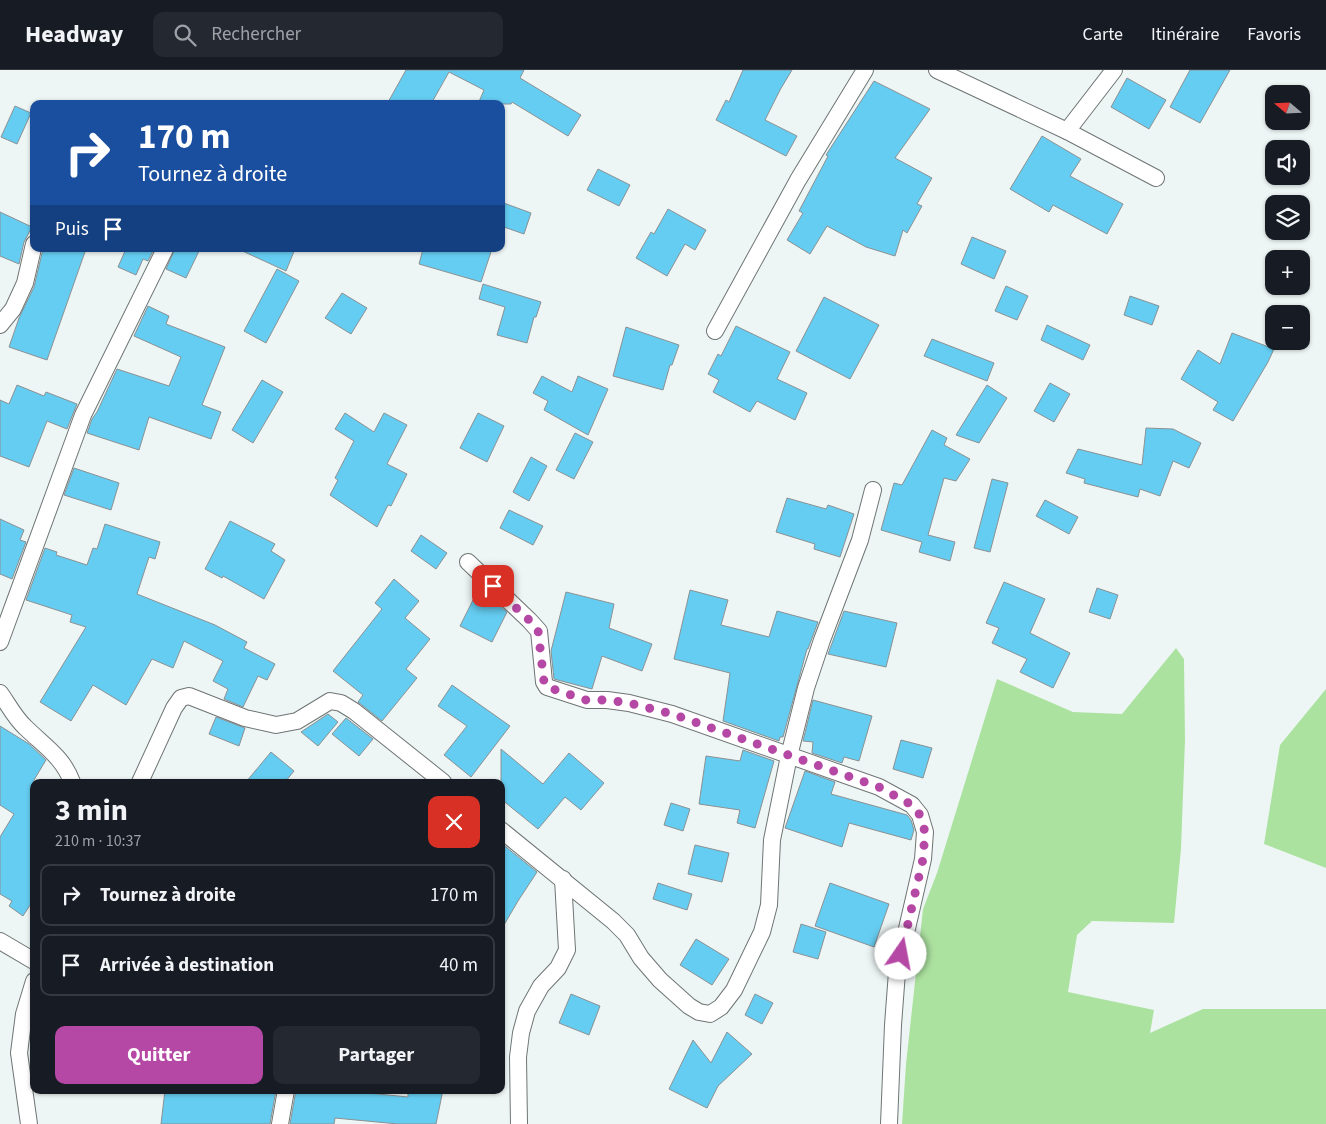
<!DOCTYPE html>
<html lang="fr">
<meta charset="utf-8">
<style>
body{margin:0;font-family:"Source Sans 3",sans-serif;background:#242831;color:#f1f3f6;height:100vh;display:flex;flex-direction:column;font-size:19px;white-space:nowrap}
*{box-sizing:border-box;margin:0}
p{font-size:16px;color:#9ea1a6}
.icon{flex:none;width:28px;height:28px;fill:none;stroke:currentColor;stroke-width:2;stroke-linecap:round;stroke-linejoin:round}
.map{position:relative;flex:1;overflow:hidden}
.side{position:absolute;left:30px;top:709px;width:475px;height:315px;display:flex;flex-direction:column;background:#171b24;border-radius:10px;box-shadow:0 1px 4px #0004}
.side>*{flex:none}
.hud{position:absolute;left:30px;top:30px;width:475px;height:152px;border-radius:10px;box-shadow:0 1px 4px #0004;background:#1a4fa0;color:#fff;overflow:hidden}
.needle{width:32px;rotate:289deg}
.controls{position:absolute;left:1265px;top:15px;display:grid;gap:10px}
.controls a{display:grid;place-items:center;width:45px;height:45px;border-radius:10px;background:#171b24;box-shadow:0 1px 4px #0004;font-size:25px}
.pin{position:absolute;display:grid;place-items:center;width:42px;height:42px;color:#fff;margin:-21px;border-radius:10px;box-shadow:0 2px 8px #0006}
.me{position:absolute;width:55px;margin:-28px;rotate:12deg;stroke-linejoin:round;filter:drop-shadow(0 0 4px #0008)}
.turn{display:flex;align-items:center;gap:18px;height:105px;padding:0 25px;font-size:22px}
.turn .icon{width:65px;height:65px;stroke-width:2.5}
.turn b{display:block;font-size:35px;line-height:42px}
.then{display:flex;align-items:center;height:48px;padding:0 25px;background:#0003;gap:10px;font-size:19px}
.round{display:grid;place-items:center;flex:none;width:52px;height:52px;border-radius:10px;background:#242831}
.headline{display:flex;align-items:center;justify-content:space-between;height:85px;padding:0 25px}
h1{font-size:30px;font-weight:700;line-height:38px}
.cta{display:flex;gap:10px;margin-top:auto;padding:10px 25px}
.cta a{flex:1;height:58px;border-radius:10px;background:#b648a5;color:#fff;font-size:20px;font-weight:700;line-height:58px;text-align:center}
.cta a+a{background:#242831;color:#f1f3f6}
ul{padding:0;list-style:none}
li{display:flex;align-items:center;gap:15px;height:62px;margin:0 10px 8px;padding:0 15px;border:2px solid #363941;border-radius:10px}
li div{flex:1}
li b{display:block;font-size:19px}
li em{font-style:normal}
header{display:flex;align-items:center;gap:30px;box-sizing:border-box;height:70px;padding:0 25px;background:#171b24;border-bottom:1px solid #363941}
header strong{font-size:24px}
nav{display:flex;gap:28px;margin-inline-start:auto;font-size:18px}
.search{width:350px;height:45px;background:#242831;display:flex;align-items:center;gap:12px;box-sizing:border-box;padding:0 18px;border-radius:10px;color:#9ea1a6;font-size:19px}
.map>svg:first-child{display:block}
</style>
<header>
<strong>Headway</strong>
<div class="search"><svg class="icon" aria-label="search" viewBox="0 0 24 24"><circle cx="10" cy="10" r="6"/><path d="M15 15l6 6"/></svg>Rechercher</div>
<nav><a>Carte</a><a>Itinéraire</a><a>Favoris</a></nav>
</header>
<div class="map">
<svg width="1326" height="1054" viewBox="0 0 1326 1054">
<rect width="100%" height="100%" fill="#eef6f5"/>
<g fill="#ace2a0">
<polygon points="1176,578 1184,589 1185,670 1181,779 1174,853 1092,851 1077,865 1068,922 1154,940 1150,963 1203,939 1326,939 1326,1054 902,1054 906,994 923,839 937,803 997,609 1073,642 1122,644"/>
<polygon points="1326,619 1326,798 1264,774 1280,675"/>
</g>
<g fill="#65cdf1" stroke="#8b9193">
<polygon points="406,0 524,0 520,8 581,45 568,66 512,32 511,34 478,34 484,20 449,2 431,34 387,34"/>
<polygon points="743,0 792,0 780,20 765,50 797,66 786,86 716,50 726,30 729,32"/>
<polygon points="1190,0 1230,0 1200,53 1170,37"/>
<polygon points="1127,8 1166,30 1149,59 1111,37"/>
<polygon points="874,11 930,39 895,88 932,108 917,134 922,136 907,163 903,160 895,186 866,177 827,156 810,184 787,170 803,143 799,141 828,86 826,85"/>
<polygon points="15,36 31,43 17,74 1,67"/>
<polygon points="1042,66 1081,89 1070,106 1123,134 1107,164 1053,135 1049,142 1010,119"/>
<polygon points="598,99 630,115 619,136 587,120"/>
<polygon points="501,132 531,143 524,164 501,156"/>
<polygon points="668,139 706,160 695,180 685,174 667,206 636,188 651,162 654,164"/>
<polygon points="0,142 32,157 24,172 19,194 0,186"/>
<polygon points="972,167 1006,181 994,209 961,194"/>
<polygon points="43,179 86,179 47,290 9,277 19,248 34,217"/>
<polygon points="120,179 154,179 148,191 143,189 136,205 118,197 125,181"/>
<polygon points="175,179 200,179 186,208 166,199"/>
<polygon points="238,179 295,179 286,201"/>
<polygon points="423,179 492,179 481,212 419,194"/>
<polygon points="277,199 299,211 266,273 244,261"/>
<polygon points="483,214 541,232 536,247 534,247 527,273 497,265 505,237 479,229"/>
<polygon points="1006,216 1028,226 1017,250 995,241"/>
<polygon points="342,223 367,238 351,264 325,248"/>
<polygon points="1130,226 1159,236 1152,255 1124,245"/>
<polygon points="824,227 879,255 850,309 796,281"/>
<polygon points="148,236 169,246 166,254 225,277 202,335 221,342 211,369 149,347 139,380 87,363 92,349 97,342 117,299 169,316 181,287 134,266"/>
<polygon points="1047,255 1090,275 1083,290 1041,270"/>
<polygon points="736,256 790,282 777,309 807,323 795,350 757,331 750,342 713,322 719,310 708,304 718,284 721,286"/>
<polygon points="626,257 679,275 672,295 670,295 663,320 613,306"/>
<polygon points="1232,263 1274,279 1268,292 1233,351 1213,340 1218,332 1181,309 1198,280 1220,294"/>
<polygon points="932,269 994,293 987,311 924,286"/>
<polygon points="542,306 572,322 578,306 608,319 588,365 544,340 548,331 533,323"/>
<polygon points="262,310 283,322 253,373 232,360"/>
<polygon points="1050,313 1070,324 1054,352 1034,341"/>
<polygon points="17,315 44,326 46,322 77,334 67,359 47,351 29,397 0,386 0,330 9,334"/>
<polygon points="987,315 1007,328 979,373 956,365"/>
<polygon points="345,343 374,362 384,343 407,355 387,394 407,404 391,436 388,435 377,457 330,425 338,410 335,408 354,371 335,359"/>
<polygon points="478,343 504,356 487,392 460,378"/>
<polygon points="1146,358 1173,359 1201,373 1189,398 1173,391 1160,426 1140,419 1138,427 1084,413 1085,409 1066,403 1078,379 1142,395"/>
<polygon points="932,360 947,368 944,375 970,389 956,411 944,408 928,465 955,472 950,491 919,482 922,472 881,460 894,413 902,415"/>
<polygon points="575,363 593,372 574,409 556,400"/>
<polygon points="531,387 547,396 529,431 513,422"/>
<polygon points="74,398 119,413 111,440 64,425"/>
<polygon points="992,409 1008,413 990,482 974,478"/>
<polygon points="787,428 826,439 828,435 854,444 840,487 814,479 815,474 776,462"/>
<polygon points="1045,430 1078,447 1069,464 1036,446"/>
<polygon points="509,440 543,456 533,475 500,458"/>
<polygon points="0,449 24,460 20,470 26,472 12,509 0,504"/>
<polygon points="230,451 275,474 271,481 285,490 264,529 223,506 222,508 205,499"/>
<polygon points="105,454 160,472 155,489 149,487 137,524 215,555 247,572 244,578 275,594 267,610 258,606 243,637 224,629 228,619 213,611 223,591 184,571 173,598 152,589 126,635 93,615 71,651 40,632 86,557 70,552 72,545 26,530 45,478 57,482 56,485 87,495 93,478 97,479"/>
<polygon points="421,465 447,483 436,499 411,481"/>
<polygon points="394,509 419,531 405,548 430,569 406,599 417,608 382,651 358,632 363,625 333,601 382,539 375,533"/>
<polygon points="1004,512 1045,529 1030,563 1070,583 1053,618 1020,602 1027,589 992,573 999,558 986,553"/>
<polygon points="1097,518 1118,525 1110,549 1089,542"/>
<polygon points="690,520 728,530 721,555 769,567 777,541 818,552 808,579 807,579 783,667 780,667 779,671 723,651 730,603 674,589"/>
<polygon points="477,522 494,531 507,542 492,572 460,556"/>
<polygon points="566,522 614,534 609,558 652,574 642,601 602,586 592,619 554,609 551,581"/>
<polygon points="844,541 897,553 886,597 828,584"/>
<polygon points="452,615 510,656 471,707 444,685 467,656 438,636"/>
<polygon points="813,630 872,646 859,691 844,687 842,693 812,683 813,672 803,671"/>
<polygon points="328,644 338,652 318,676 301,662"/>
<polygon points="216,647 245,658 239,676 209,664"/>
<polygon points="346,648 373,669 359,686 332,664"/>
<polygon points="0,656 29,674 46,690 34,710 34,829 23,846 9,836 12,831 0,824 0,767 14,744 0,735"/>
<polygon points="901,670 932,678 923,708 893,699"/>
<polygon points="501,679 543,714 569,683 604,713 581,740 565,727 538,759 501,729"/>
<polygon points="743,680 774,691 755,758 737,753 740,740 699,734 706,686 740,691"/>
<polygon points="271,682 294,701 285,712 246,712"/>
<polygon points="805,701 835,712 831,724 907,745 911,750 914,760 911,770 849,753 842,777 785,758"/>
<polygon points="671,733 690,739 683,761 664,755"/>
<polygon points="501,773 537,802 518,831 501,860"/>
<polygon points="695,775 729,783 722,812 688,804"/>
<polygon points="658,813 692,824 687,840 653,829"/>
<polygon points="830,813 889,834 874,877 815,856"/>
<polygon points="801,854 826,862 818,889 793,882"/>
<polygon points="696,869 729,889 712,915 680,895"/>
<polygon points="571,924 600,936 589,965 559,953"/>
<polygon points="755,924 773,933 762,954 745,945"/>
<polygon points="727,962 752,984 718,1016 707,1038 669,1019 693,970 711,993"/>
<polygon points="165,1020 276,1020 270,1054 161,1054"/>
<polygon points="296,1020 338,1020 408,1027 408,1020 443,1020 436,1054 398,1054 335,1048 334,1054 290,1054"/>
</g>
<g fill="none" stroke-linecap="round" stroke-linejoin="round">
<g stroke="#6e7574" stroke-width="18">
<g id="minor">
<polyline points="937,0 1067,61 1156,108"/>
<polyline points="1067,61 1114,0"/>
<polyline points="0,255 13,239 25,213 34,174"/>
<polyline points="715,261 798,110 865,0"/>
<polyline points="468,492 529,550 539,561 544,612 547,617 587,630 607,630 629,633 672,644 879,717 912,735 920,745 925,762 923,789 897,902 893,955 889,1054"/>
<polyline points="0,572 83,345 165,179"/>
<path d="M0,623C8,634 15,648 25,657C43,675 63,687 72,712"/>
<polyline points="140,712 174,638 181,628 189,626 245,648 276,655 297,651 330,631 341,633 354,641 443,712"/>
<polyline points="501,760 613,851 627,865 641,888 660,910 689,936 699,942 710,944 721,937 734,920 762,862 769,835 772,770 789,686 806,618 822,570 860,470 873,420"/>
<polyline points="0,871 34,891"/>
<polyline points="29,1054 19,983 24,944 34,911"/>
<polyline points="280,1054 286,1020"/>
<polyline points="519,1054 518,987 521,963 527,941 541,916 558,898 567,880 563,809"/>
</g>
</g>
<use href="#minor" stroke="#fff" stroke-width="16"/>
</g>
<g fill="none" stroke-linecap="round" stroke-linejoin="round">
<polyline stroke="#b648a5" stroke-width="9" stroke-dasharray="0 16.2" points="493,516 529,550 538,560 544,612 547,617 586,630 607,630 629,633 672,644 879,717 912,735 920,745 925,762 923,789 901,884"/>
</g>
</svg>
<div class="controls">
<a><svg class="needle" viewBox="-14 -14 28 28"><path d="M0-13l5 13h-10z" fill="#e53935"/><path d="M0 13l5-13h-10z" fill="#9ea1a6"/></svg></a>
<a><svg class="icon" aria-label="sound" viewBox="0 0 24 24"><path d="M4 9h4l5-4v14l-5-4H4zM17 9q2 3 0 6"/></svg></a>
<a><svg class="icon" aria-label="layers" viewBox="0 0 24 24"><path d="M12 4l9 5-9 5-9-5zM3 14l9 5 9-5"/></svg></a>
<a>+</a>
<a>−</a>
</div>
<div class="pin" style="left:493px;top:516px;background:#d93025"><svg class="icon" aria-label="arrive" viewBox="0 0 24 24"><path d="M6 21V4h12l-3 4 3 4H6"/></svg></div>
<svg class="me" style="left:901px;top:884px" viewBox="-20 -20 40 40"><circle r="19" fill="#fff"/><path d="M0-13L10 11 0 6-10 11z" fill="#b648a5"/></svg>
<div class="hud">
<div class="turn"><svg class="icon" aria-label="right" viewBox="0 0 24 24"><path d="M7 20v-9h11M14 6l5 5-5 5"/></svg><div><b>170 m</b>Tournez à droite</div></div>
<div class="then">Puis<svg class="icon" aria-label="arrive" viewBox="0 0 24 24"><path d="M6 21V4h12l-3 4 3 4H6"/></svg></div>
</div>
<section class="side">
<div class="headline"><div><h1>3 min</h1><p>210 m · 10:37</p></div><a class="round" style="background:#d93025;color:#fff"><svg class="icon" aria-label="close" viewBox="0 0 24 24"><path d="M6 6l12 12M18 6L6 18"/></svg></a></div>
<ul>
<li><svg class="icon" aria-label="right" viewBox="0 0 24 24"><path d="M7 20v-9h11M14 6l5 5-5 5"/></svg><div><b>Tournez à droite</b></div><em>170 m</em></li>
<li><svg class="icon" aria-label="arrive" viewBox="0 0 24 24"><path d="M6 21V4h12l-3 4 3 4H6"/></svg><div><b>Arrivée à destination</b></div><em>40 m</em></li>
</ul>
<div class="cta"><a>Quitter</a><a>Partager</a></div>
</section>
</div>
